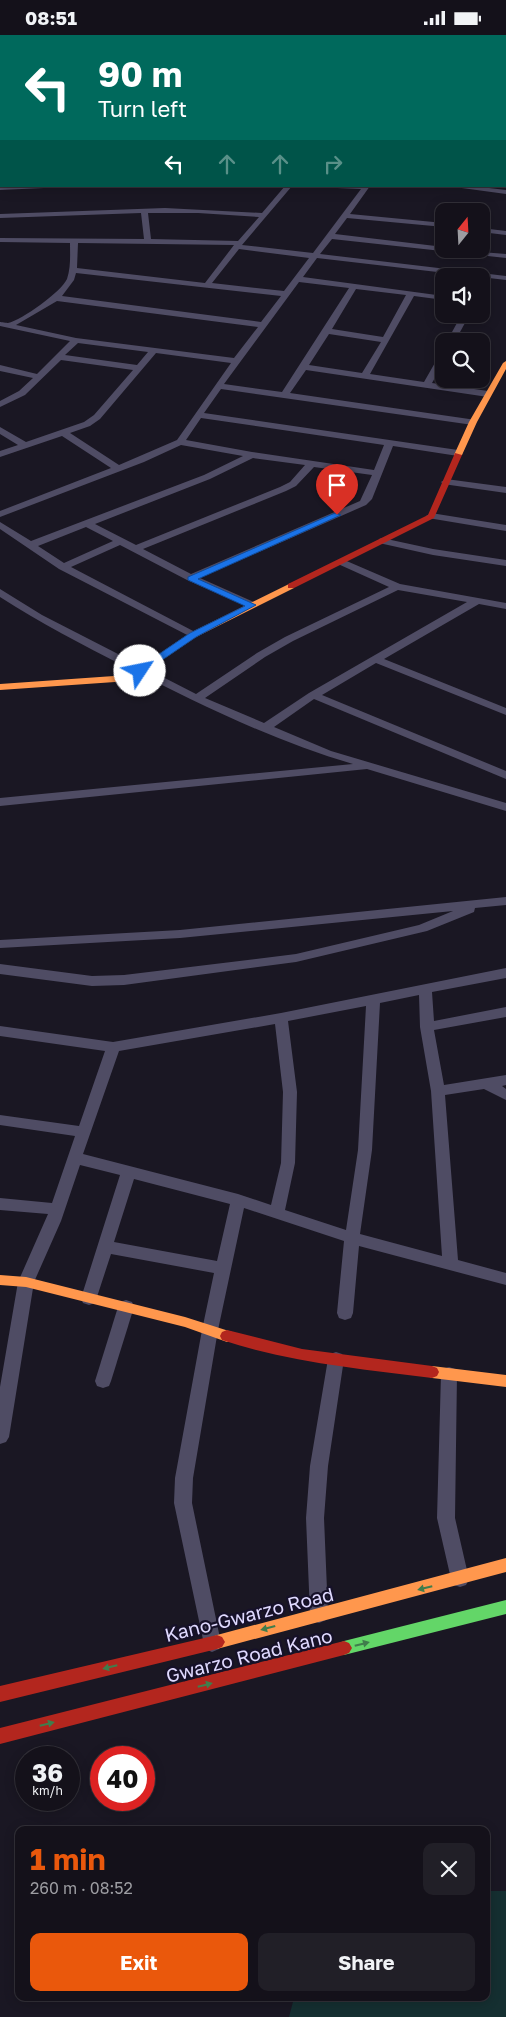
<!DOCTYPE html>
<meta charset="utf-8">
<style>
body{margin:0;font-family:"Golos Text",sans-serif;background:#211f27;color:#f1f3f6;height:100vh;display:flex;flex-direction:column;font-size:19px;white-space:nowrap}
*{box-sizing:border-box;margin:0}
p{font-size:16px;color:#9d9da2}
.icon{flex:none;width:28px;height:28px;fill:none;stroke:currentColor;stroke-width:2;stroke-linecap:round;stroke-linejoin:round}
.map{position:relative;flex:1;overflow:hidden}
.side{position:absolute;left:15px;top:1791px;width:475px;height:175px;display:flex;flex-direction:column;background:#14111a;border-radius:10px;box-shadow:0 2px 12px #0003,0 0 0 1px #333139}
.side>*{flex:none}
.top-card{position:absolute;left:0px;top:0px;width:506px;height:152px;box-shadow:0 2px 12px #0003,0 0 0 1px #333139;background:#00695c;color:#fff;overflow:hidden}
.needle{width:32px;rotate:18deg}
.tools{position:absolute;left:435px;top:168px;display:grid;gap:10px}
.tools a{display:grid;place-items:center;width:55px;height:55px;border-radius:10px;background:#14111a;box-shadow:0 2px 12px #0003,0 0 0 1px #333139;font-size:25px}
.speed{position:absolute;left:15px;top:1711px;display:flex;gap:10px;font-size:25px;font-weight:700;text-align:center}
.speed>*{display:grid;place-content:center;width:65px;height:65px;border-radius:50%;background:#14111a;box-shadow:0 2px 12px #0003,0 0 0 1px #333139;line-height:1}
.speed small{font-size:12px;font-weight:400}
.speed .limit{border:8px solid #d22;background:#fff;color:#111}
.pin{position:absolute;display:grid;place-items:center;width:42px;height:42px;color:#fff;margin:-51px -21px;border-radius:50% 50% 50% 0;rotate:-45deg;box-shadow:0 0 5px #0007}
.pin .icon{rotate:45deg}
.me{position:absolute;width:55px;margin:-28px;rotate:56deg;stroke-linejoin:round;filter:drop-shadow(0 0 4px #0008)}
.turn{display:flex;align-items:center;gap:18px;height:105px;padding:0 15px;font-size:22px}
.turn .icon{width:65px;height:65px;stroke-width:2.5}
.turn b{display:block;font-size:35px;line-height:42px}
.lanes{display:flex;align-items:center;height:48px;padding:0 15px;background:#0003;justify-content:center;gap:25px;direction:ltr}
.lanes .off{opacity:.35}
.round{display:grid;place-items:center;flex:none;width:52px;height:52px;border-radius:10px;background:#211f27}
.head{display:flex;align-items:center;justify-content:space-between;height:85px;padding:0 15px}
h1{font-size:30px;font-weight:700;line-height:38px;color:#ea580c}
.primary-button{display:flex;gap:10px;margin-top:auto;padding:10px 15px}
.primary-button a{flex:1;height:58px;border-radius:10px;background:#ea580c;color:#fff;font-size:20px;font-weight:700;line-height:58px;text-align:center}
.primary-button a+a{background:#211f27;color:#f1f3f6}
.status{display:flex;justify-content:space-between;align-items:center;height:35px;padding:0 25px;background:#14111a;direction:ltr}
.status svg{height:14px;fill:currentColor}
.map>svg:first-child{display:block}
</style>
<div class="status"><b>08:51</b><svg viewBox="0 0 49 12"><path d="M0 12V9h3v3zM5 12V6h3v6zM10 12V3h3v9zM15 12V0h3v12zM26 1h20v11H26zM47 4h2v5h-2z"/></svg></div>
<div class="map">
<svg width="506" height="1982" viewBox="0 0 506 1982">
<rect width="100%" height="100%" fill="#1a1723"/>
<polygon fill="#152f31" points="486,1856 506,1856 506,1982 289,1982 294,1963 486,1962"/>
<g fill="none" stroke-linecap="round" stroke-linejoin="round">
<g fill="#4f4c64" fill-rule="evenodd">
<rect x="0" y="20" width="1" height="4"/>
<rect x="0" y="41" width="1" height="4"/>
<rect x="0" y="65" width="1" height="4"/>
<rect x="505" y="65" width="1" height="4"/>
<rect x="0" y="79" width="1" height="4"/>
<rect x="505" y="80" width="1" height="4"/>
<polygon points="505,111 506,111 505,117"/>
<rect x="0" y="126" width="1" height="4"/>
<rect x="505" y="137" width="1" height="4"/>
<polygon points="0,151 47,151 44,153 0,155"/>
<path d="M285,151H292L242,210L313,218L361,154L337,153L334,151H370L350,179L444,188V192L347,183L335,199L444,212V214L506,219V223L332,204L320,219L506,241V245L317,223L303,242L444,261V265L414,261L370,339L424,347L440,319L444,317V327L432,348L488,356L492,359L488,362L306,335L290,358L476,385L477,387L473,390L221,354L204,378L458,415L463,418L458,421L393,411L372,464L366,470L200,543L256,568L257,570L256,572H248L187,545L120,510L71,532L197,598L198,600L197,602L193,603L59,534L0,494V487L31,506L204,440L243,421L181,410L144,427L0,482V476L111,433L62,401L0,422V416L18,410L0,399V392L26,407L84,387L94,380L133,335L61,325L25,360L0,372V366L19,356L33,343L0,336V330L37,339L70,306L0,291V287C1,287 7,288 8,288C22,285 61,257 67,244C71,232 70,220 70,208L0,207V203L144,204L141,178L0,183V179L165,173L262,178ZM148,178H198L259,182L238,206L151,204ZM78,208L234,210L205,248L77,233ZM239,214L309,223L284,256L212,248ZM76,238L281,261L261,287L62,261L74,245ZM299,247L349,253L282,357L224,349ZM356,254L406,260L383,302L332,294ZM57,266L258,292L234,323L76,303L16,290ZM329,299L381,307L362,338L309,330ZM78,308L148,317L137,330L65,320ZM156,318L231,328L177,405L119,430L70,398L90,391L100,384ZM201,383L384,410L374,435L252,417L186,405ZM253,423L305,430L290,447L280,452L136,510L95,489L210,444ZM314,432L372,440L360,466L191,539L143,514L286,456L296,451ZM86,492L113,506L64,528L38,511Z"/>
<polygon points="447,151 472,151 506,155 506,159"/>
<polygon points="481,193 506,196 506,200 481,197"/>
<polygon points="462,279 470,279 455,306 447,306"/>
<polygon points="446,444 506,452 506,458 443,449 441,447"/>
<polygon points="431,478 506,490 506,496 428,483 426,481"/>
<polygon points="382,503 433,514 506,525 506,531 433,520 379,508 379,504"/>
<path d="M342,524L400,549L506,568V574L479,569L384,624L506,673V680L376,628L322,660L506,736V744L314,664L274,692L331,716L506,768V776L367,734L0,771V763L353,729C274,706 199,669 126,632C83,610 40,588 0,562V554L42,580L196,659L257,618L285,602L389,552L338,529V525ZM398,555L467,567L309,658L264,688L205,663L265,622L293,606Z"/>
<polygon points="506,862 506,870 475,873 474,877 427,896 296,927 124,950 92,951 0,939 0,929 92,941 124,940 296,919 419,890 453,876 180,903 0,913 0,905 180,895"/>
<path d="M506,933V943L432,957L434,986L506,972V982L434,995L444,1050L506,1040V1050L502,1051L506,1054V1065L484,1054L445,1060L458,1225L506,1238V1250L359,1211L353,1278L351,1283L345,1285L339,1283L337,1278L344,1206L244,1173L218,1295L193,1443L192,1468L221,1608L219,1614L212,1617L205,1614L174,1468L175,1443L202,1295L214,1238L111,1219L95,1268L89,1270L83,1268L81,1263L120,1140L80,1130L61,1186L34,1247L9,1402L6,1407L0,1409V1352L18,1247L48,1179L0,1175V1163L52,1168L75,1101L0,1090V1080L79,1091L105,1016L0,1001V991L113,1007L281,978ZM419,960L420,992L431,1056L442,1221L360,1199L372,1115L380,968ZM366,971L358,1115L346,1195L285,1175L295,1128L297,1057L288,986ZM275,989L283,1057L281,1128L271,1170L238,1159L83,1119L119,1016ZM134,1144L230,1169L217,1226L114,1207Z"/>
<polygon points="126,1265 132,1267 134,1272 111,1346 109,1351 103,1353 97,1351 95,1346 118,1272 120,1267"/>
<polygon points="336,1317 342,1319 344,1324 328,1431 324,1483 328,1579 326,1585 319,1588 312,1585 310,1579 306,1483 310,1431 328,1324 330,1319"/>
<polygon points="449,1332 455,1334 457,1339 455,1483 469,1544 466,1550 460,1552 454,1550 451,1544 437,1483 441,1339 443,1334"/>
</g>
<polygon fill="#63d668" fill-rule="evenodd" points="506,1565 506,1579 344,1620 339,1618 336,1613 339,1608 344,1606"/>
<g fill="#ff974d" fill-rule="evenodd">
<polygon points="23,0 39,0 39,1 24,1"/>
<polygon points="506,326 506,334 477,387 462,420 455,422 454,420 469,387 503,328"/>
<polygon points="291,548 294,549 294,553 196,602 143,638 115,647 0,655 0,649 114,641 137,634 190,598"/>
<polygon points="0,1240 26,1242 185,1282 232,1297 234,1301 232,1305 227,1307 185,1292 26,1252 0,1250"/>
<polygon points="432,1331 506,1340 506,1352 432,1343 427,1341 425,1337 427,1333"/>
<polygon points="506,1523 506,1537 217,1614 212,1612 209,1607 212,1602 217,1600"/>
</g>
<g fill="#b3261e" fill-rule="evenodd">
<rect x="505" y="42" width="1" height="4"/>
<polygon points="455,418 462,420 434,483 294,553 288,553 288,549 428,480"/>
<path d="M227,1295L302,1314L432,1331L437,1333L439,1337L437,1341L432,1343C362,1334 290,1328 222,1305L220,1301L222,1297Z"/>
<polygon points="217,1600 222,1602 225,1607 222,1612 217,1614 0,1667 0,1651"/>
<polygon points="344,1606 349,1608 352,1613 349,1618 344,1620 0,1709 0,1693"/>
</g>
</g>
<defs><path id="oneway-solid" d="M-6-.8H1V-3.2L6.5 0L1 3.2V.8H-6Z" transform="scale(1.25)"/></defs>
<g fill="#407d4c">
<use href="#oneway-solid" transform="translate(425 1553) rotate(166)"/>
<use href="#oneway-solid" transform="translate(268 1593) rotate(165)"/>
<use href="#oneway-solid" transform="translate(362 1609) rotate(-14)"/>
<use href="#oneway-solid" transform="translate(110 1632) rotate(166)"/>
<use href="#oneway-solid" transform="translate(205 1650) rotate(-14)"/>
<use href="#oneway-solid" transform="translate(47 1689) rotate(-14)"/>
</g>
<polygon fill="#1a73e8" stroke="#114b97" points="335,478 341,480 198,544 256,570 196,602 143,638 137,638 137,634 190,598 245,571 188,545 188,542"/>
<g text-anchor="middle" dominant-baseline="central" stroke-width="4.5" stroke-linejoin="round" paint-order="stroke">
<g font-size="19" fill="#e0daff" stroke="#161129">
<text transform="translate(249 1579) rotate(-14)">Kano-Gwarzo Road</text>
<text transform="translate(249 1620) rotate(-14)">Gwarzo Road Kano</text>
</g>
</g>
</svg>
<div class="tools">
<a><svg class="needle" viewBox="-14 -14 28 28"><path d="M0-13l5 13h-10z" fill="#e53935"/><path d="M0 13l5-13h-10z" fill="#9d9da2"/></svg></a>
<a><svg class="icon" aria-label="sound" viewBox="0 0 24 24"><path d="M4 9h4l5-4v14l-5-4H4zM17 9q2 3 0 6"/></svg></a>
<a><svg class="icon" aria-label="search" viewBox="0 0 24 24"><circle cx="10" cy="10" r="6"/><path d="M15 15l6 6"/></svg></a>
</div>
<div class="speed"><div>36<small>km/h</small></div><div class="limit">40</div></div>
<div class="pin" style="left:337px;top:480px;background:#d93025"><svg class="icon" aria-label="arrive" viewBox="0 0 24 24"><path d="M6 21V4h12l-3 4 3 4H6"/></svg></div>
<svg class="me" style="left:140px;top:636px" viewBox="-20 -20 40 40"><circle r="19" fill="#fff"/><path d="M0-13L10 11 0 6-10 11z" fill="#1a73e8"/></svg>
<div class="top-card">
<div class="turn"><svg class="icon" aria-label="left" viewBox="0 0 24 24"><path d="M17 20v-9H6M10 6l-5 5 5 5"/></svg><div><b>90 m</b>Turn left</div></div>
<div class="lanes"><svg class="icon" aria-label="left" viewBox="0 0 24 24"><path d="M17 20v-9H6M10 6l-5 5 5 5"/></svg><svg class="icon off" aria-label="ahead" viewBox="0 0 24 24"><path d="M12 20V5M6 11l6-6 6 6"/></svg><svg class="icon off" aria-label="ahead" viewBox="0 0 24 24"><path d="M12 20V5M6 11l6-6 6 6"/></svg><svg class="icon off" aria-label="right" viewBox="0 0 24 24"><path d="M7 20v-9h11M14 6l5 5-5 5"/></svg></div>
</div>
<section class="side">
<div class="head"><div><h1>1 min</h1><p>260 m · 08:52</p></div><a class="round"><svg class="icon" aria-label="close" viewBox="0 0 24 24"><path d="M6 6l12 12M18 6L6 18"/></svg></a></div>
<div class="primary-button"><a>Exit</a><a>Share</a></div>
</section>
</div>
